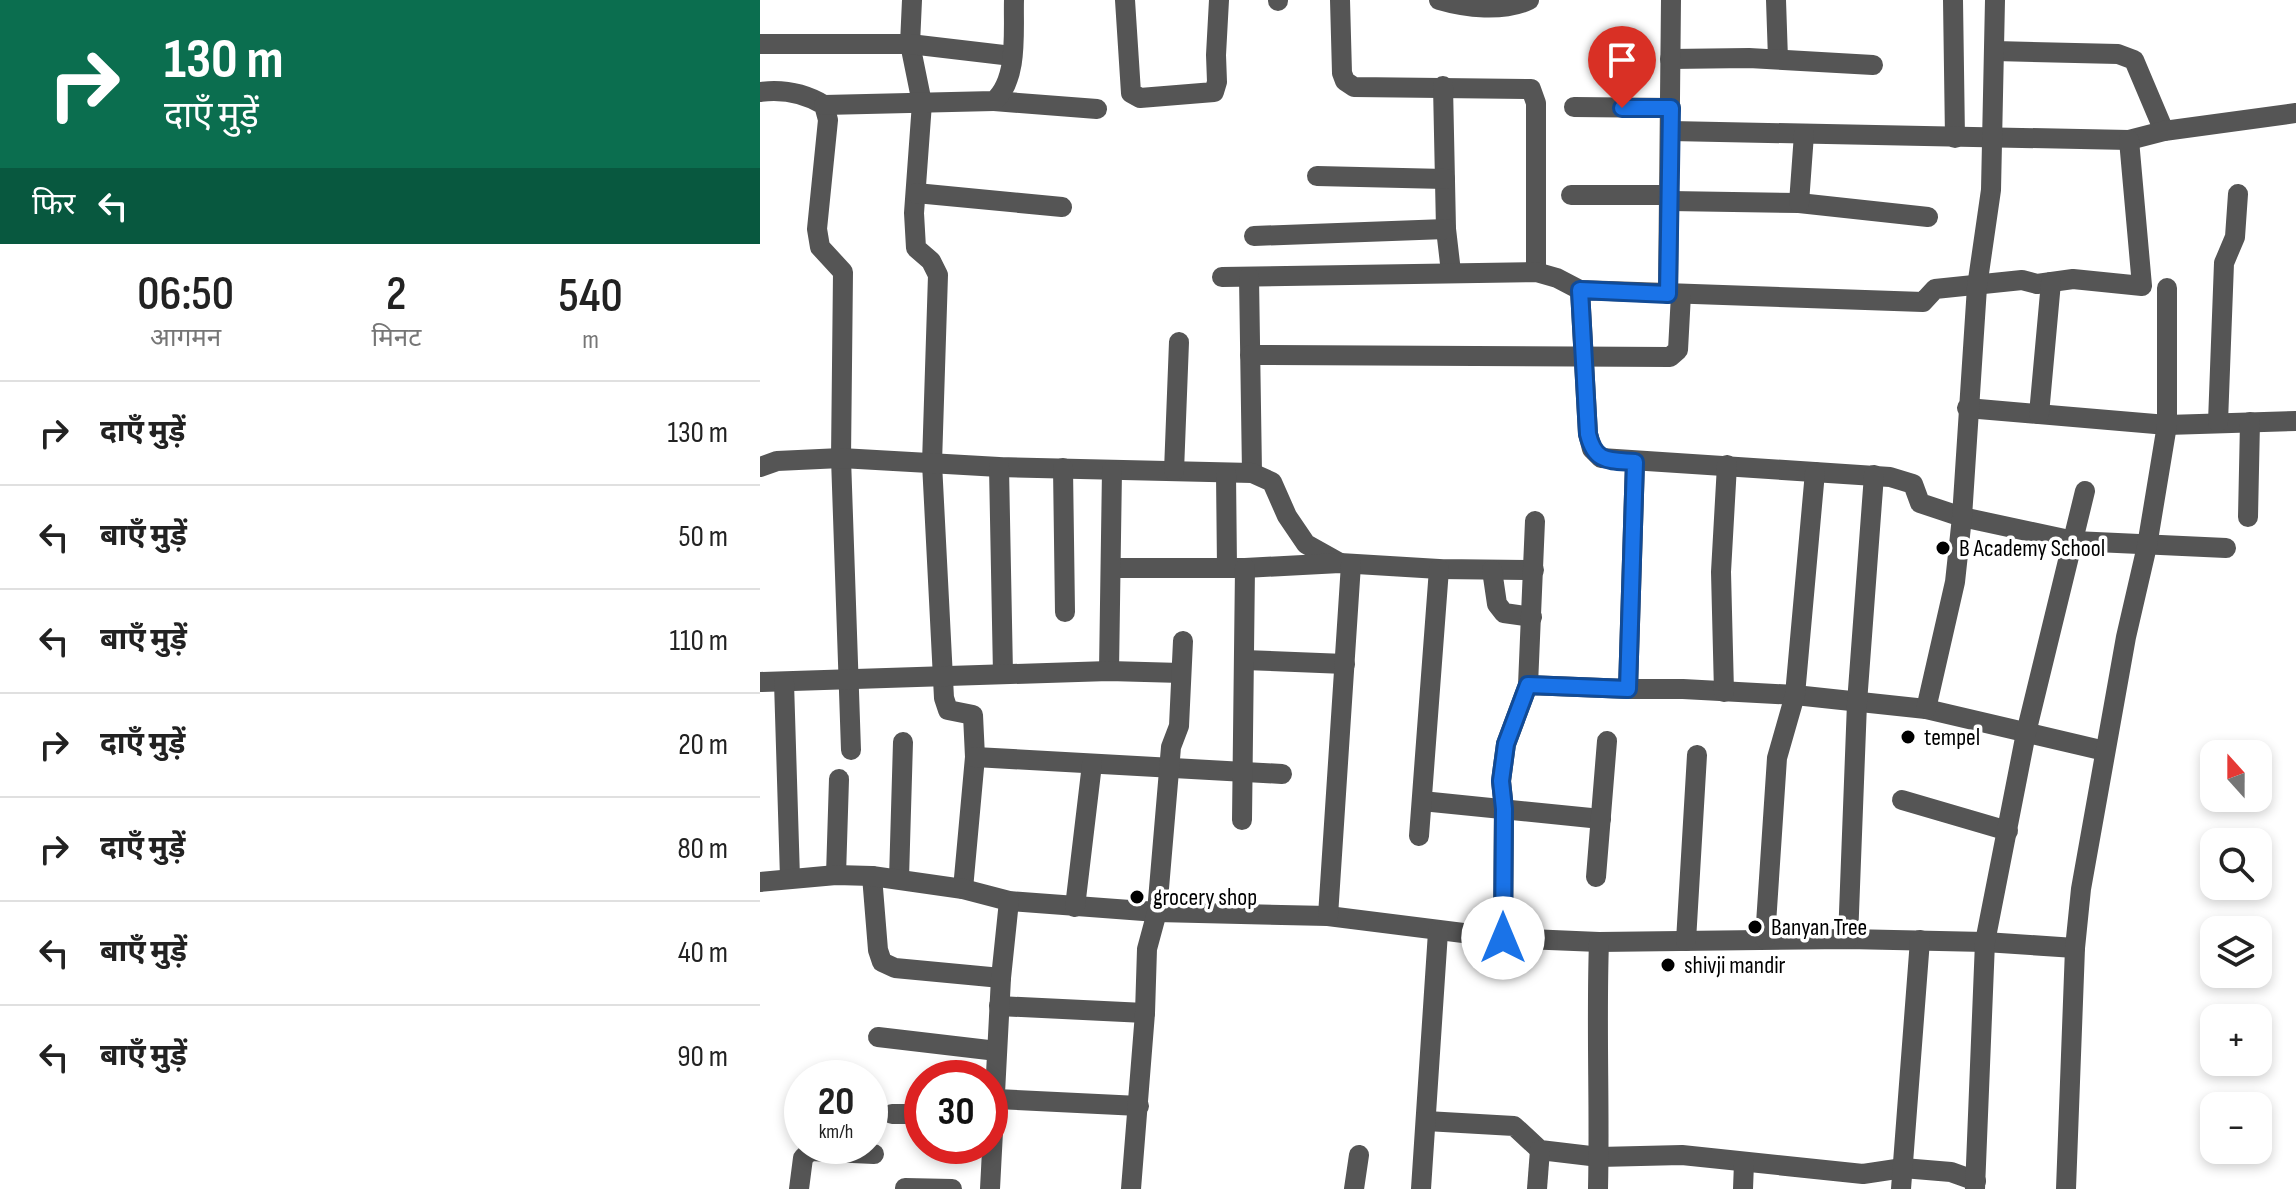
<!DOCTYPE html>
<html lang="hi">
<meta charset="utf-8">
<style>
body{margin:0;font-family:"Sofia Sans Condensed","Noto Sans Devanagari",sans-serif;background:#f2f2f2;color:#222;height:100vh;display:flex;flex-direction:column;font-size:30px;white-space:nowrap}
*{box-sizing:border-box;margin:0}
p{font-size:26px;color:#767676}
.icon{flex:none;width:44px;height:44px;fill:none;stroke:currentColor;stroke-width:2;stroke-linecap:round;stroke-linejoin:round}
.map{position:relative;flex:1;overflow:hidden}
.panel{display:flex;flex-direction:column;background:#fff;width:760px}
.panel>*{flex:none}
.top-card{background:#0b6e4f;color:#fff;overflow:hidden}
.needle{width:52px;rotate:339deg}
.buttons{position:absolute;left:1440px;top:740px;display:grid;gap:16px}
.buttons a{display:grid;place-items:center;width:72px;height:72px;border-radius:16px;background:#fff;box-shadow:0 4px 12px #0003;font-size:40px}
.speed{position:absolute;left:24px;top:1060px;display:flex;gap:16px;font-size:40px;font-weight:700;text-align:center}
.speed>*{display:grid;place-content:center;width:104px;height:104px;border-radius:50%;background:#fff;box-shadow:0 4px 12px #0003;line-height:1}
.speed small{font-size:20px;font-weight:400}
.speed .limit{border:12px solid #d22;background:#fff;color:#111}
.pin{position:absolute;display:grid;place-items:center;width:68px;height:68px;color:#fff;margin:-82px -34px;border-radius:50% 50% 50% 0;rotate:-45deg;box-shadow:0 0 8px #0007}
.pin .icon{rotate:45deg}
.me{position:absolute;width:88px;margin:-44px;rotate:0deg;stroke-linejoin:round;filter:drop-shadow(0 0 6px #0008)}
.turn{display:flex;align-items:center;gap:28px;height:168px;padding:0 32px;font-size:36px}
.turn .icon{width:104px;height:104px;stroke-width:2.5}
.turn b{display:block;font-size:56px;line-height:68px}
.then{display:flex;align-items:center;height:76px;padding:0 32px;background:#0003;gap:16px;font-size:30px}
.eta{display:flex;justify-content:space-evenly;align-items:center;height:136px;text-align:center}
.eta b{font-size:48px;font-weight:600;line-height:56px}
ul{padding:0;list-style:none}
li{display:flex;align-items:center;gap:24px;height:104px;padding:0 32px;border-top:2px solid #e0e0e0}
li div{flex:1}
li b{display:block;font-size:30px}
li em{font-style:normal}
main{display:flex;flex:1;min-height:0}
.map>svg:first-child{display:block}
</style>
<main>
<section class="panel">
<div class="top-card">
<div class="turn"><svg class="icon" aria-label="right" viewBox="0 0 24 24"><path d="M7 20v-9h11M14 6l5 5-5 5"/></svg><div><b>130 m</b>दाएँ मुड़ें</div></div>
<div class="then">फिर<svg class="icon" aria-label="left" viewBox="0 0 24 24"><path d="M17 20v-9H6M10 6l-5 5 5 5"/></svg></div>
</div>
<div class="eta">
<div><b>06:50</b><p>आगमन</p></div>
<div><b>2</b><p>मिनट</p></div>
<div><b>540</b><p>m</p></div>
</div>
<ul>
<li><svg class="icon" aria-label="right" viewBox="0 0 24 24"><path d="M7 20v-9h11M14 6l5 5-5 5"/></svg><div><b>दाएँ मुड़ें</b></div><em>130 m</em></li>
<li><svg class="icon" aria-label="left" viewBox="0 0 24 24"><path d="M17 20v-9H6M10 6l-5 5 5 5"/></svg><div><b>बाएँ मुड़ें</b></div><em>50 m</em></li>
<li><svg class="icon" aria-label="left" viewBox="0 0 24 24"><path d="M17 20v-9H6M10 6l-5 5 5 5"/></svg><div><b>बाएँ मुड़ें</b></div><em>110 m</em></li>
<li><svg class="icon" aria-label="right" viewBox="0 0 24 24"><path d="M7 20v-9h11M14 6l5 5-5 5"/></svg><div><b>दाएँ मुड़ें</b></div><em>20 m</em></li>
<li><svg class="icon" aria-label="right" viewBox="0 0 24 24"><path d="M7 20v-9h11M14 6l5 5-5 5"/></svg><div><b>दाएँ मुड़ें</b></div><em>80 m</em></li>
<li><svg class="icon" aria-label="left" viewBox="0 0 24 24"><path d="M17 20v-9H6M10 6l-5 5 5 5"/></svg><div><b>बाएँ मुड़ें</b></div><em>40 m</em></li>
<li><svg class="icon" aria-label="left" viewBox="0 0 24 24"><path d="M17 20v-9H6M10 6l-5 5 5 5"/></svg><div><b>बाएँ मुड़ें</b></div><em>90 m</em></li>
</ul>
</section>
<div class="map">
<svg width="1536" height="1189" viewBox="0 0 1536 1189">
<rect width="100%" height="100%" fill="#fff"/>
<g fill="none" stroke-linecap="round" stroke-linejoin="round">
<g stroke="#555" stroke-width="20">
<polyline points="152,0 150,44 162,103 154,213 156,248 171,261 178,275 172,463 184,698 188,710 213,715 215,757 203,889"/>
<polyline points="365,0 371,93 380,98 454,92 457,82 456,55 459,0"/>
<polyline points="580,0 582,73 585,81 594,87 771,89 776,103 776,272"/>
<path d="M679,0C706,8 743,12 769,0"/>
<polyline points="1016,0 1018,59"/>
<polyline points="1193,0 1195,138"/>
<polyline points="518,1 518,0"/>
<polyline points="0,44 150,44 252,56"/>
<polyline points="1235,51 1358,54 1374,60 1404,131"/>
<polyline points="910,59 989,58 1113,65"/>
<polyline points="683,86 686,229 691,272"/>
<path d="M0,92C23,89 44,93 64,105L68,120L57,229L60,247L83,272L81,458L91,750"/>
<polyline points="234,101 337,109"/>
<path d="M64,105L234,101C259,79 253,30 254,0"/>
<polyline points="814,107 911,108"/>
<polyline points="911,131 1369,140 1404,131 1536,113"/>
<polyline points="557,176 685,179"/>
<polyline points="156,193 302,207"/>
<polyline points="811,195 910,195"/>
<polyline points="910,201 1039,203 1168,217"/>
<polyline points="1039,203 1044,134"/>
<polyline points="494,236 686,229"/>
<polyline points="462,277 776,272 797,278 820,290 1163,302 1175,289 1262,280 1277,284 1313,279 1382,286 1369,140"/>
<polyline points="489,277 492,473"/>
<polyline points="820,290 828,434 832,449 841,458 1130,477 1153,484 1160,503 1202,517 1314,541 1466,548"/>
<polyline points="908,294 911,0"/>
<polyline points="490,355 910,357 918,350 921,294"/>
<polyline points="1207,408 1407,425 1536,421"/>
<polyline points="1279,414 1291,282"/>
<polyline points="1458,422 1464,263 1475,237 1478,194"/>
<polyline points="0,467 17,461 81,458 239,467 492,473 512,482 527,516 546,544 580,563"/>
<polyline points="239,467 243,674"/>
<polyline points="303,468 305,612"/>
<polyline points="414,471 419,342"/>
<polyline points="466,473 467,568"/>
<polyline points="1488,517 1490,422"/>
<polyline points="351,568 485,568 580,563 679,569 774,570"/>
<polyline points="732,570 737,604 744,613 772,617"/>
<polyline points="484,660 585,664"/>
<polyline points="349,671 352,470"/>
<polyline points="0,682 349,671 421,673"/>
<polyline points="24,682 30,878"/>
<polyline points="768,685 868,689 923,689 1035,695 1166,709 1345,751"/>
<polyline points="868,689 875,462"/>
<polyline points="964,692 961,572 967,465"/>
<polyline points="1166,709 1195,582 1202,517 1217,287 1231,190 1235,0"/>
<polyline points="215,757 522,774"/>
<polyline points="1142,800 1248,831"/>
<polyline points="662,801 841,819"/>
<polyline points="482,820 485,568"/>
<polyline points="659,836 679,569"/>
<polyline points="76,875 79,779"/>
<polyline points="112,876 118,950 122,962 135,968 241,978"/>
<polyline points="836,877 847,741"/>
<polyline points="139,879 143,742"/>
<polyline points="0,882 76,875 112,876 203,889 249,901 397,912 568,916 743,938 839,942 1088,939 1225,942 1315,948"/>
<polyline points="315,907 332,764"/>
<polyline points="568,916 591,564"/>
<polyline points="743,938 744,809 741,781 746,744 768,685 775,521"/>
<polyline points="1005,939 1017,758 1035,695 1055,472"/>
<polyline points="1088,939 1097,703 1114,475"/>
<polyline points="926,941 937,755"/>
<polyline points="239,1006 385,1013"/>
<polyline points="118,1037 237,1051"/>
<polyline points="236,1099 379,1106"/>
<polyline points="132,1114 162,1114"/>
<polyline points="666,1121 754,1126 780,1150 839,1157 922,1155 1103,1174 1143,1168 1191,1172 1216,1181"/>
<polyline points="145,1188 192,1189"/>
<polyline points="39,1189 43,1158 50,1151 114,1154"/>
<polyline points="230,1189 241,978 249,901"/>
<polyline points="371,1189 385,1013 387,949 397,912 411,747 419,726 423,641"/>
<polyline points="594,1189 599,1155"/>
<polyline points="661,1189 678,932"/>
<polyline points="777,1189 780,1150"/>
<path d="M838,1189C840,1107 836,1025 839,942"/>
<polyline points="983,1189 984,1163"/>
<polyline points="1141,1189 1160,940"/>
<polyline points="1215,1189 1225,942 1266,733 1325,491"/>
<polyline points="1306,1189 1315,948 1321,889 1366,637 1387,546 1407,425 1407,288"/>
</g>
</g>
<g fill="none" stroke-linecap="round" stroke-linejoin="round">
<g stroke="#114b97" stroke-width="20">
<path id="route" d="M743,938L744,809L741,781L746,744L768,685L868,689L875,462C848,460 835,463 828,434L820,290L908,294L911,108H862"/>
</g>
<use href="#route" stroke="#1a73e8" stroke-width="14"/>
</g>
<g fill="#000" stroke="#fff" stroke-width="3">
<circle cx="1183" cy="548" r="8"/>
<circle cx="1148" cy="737" r="8"/>
<circle cx="377" cy="897" r="8"/>
<circle cx="995" cy="927" r="8"/>
<circle cx="908" cy="965" r="8"/>
</g>
<g text-anchor="middle" dominant-baseline="central" stroke-width="7" stroke-linejoin="round" paint-order="stroke">
<g font-size="24" fill="#000" stroke="#fff" text-anchor="start">
<text x="1199" y="548">B Academy School</text>
<text x="1164" y="737">tempel</text>
<text x="393" y="897">grocery shop</text>
<text x="1011" y="927">Banyan Tree</text>
<text x="924" y="965">shivji mandir</text>
</g>
</g>
</svg>
<div class="buttons">
<a><svg class="needle" viewBox="-14 -14 28 28"><path d="M0-13l5 13h-10z" fill="#e53935"/><path d="M0 13l5-13h-10z" fill="#767676"/></svg></a>
<a><svg class="icon" aria-label="search" viewBox="0 0 24 24"><circle cx="10" cy="10" r="6"/><path d="M15 15l6 6"/></svg></a>
<a><svg class="icon" aria-label="layers" viewBox="0 0 24 24"><path d="M12 4l9 5-9 5-9-5zM3 14l9 5 9-5"/></svg></a>
<a>+</a>
<a>−</a>
</div>
<div class="speed"><div>20<small>km/h</small></div><div class="limit">30</div></div>
<div class="pin" style="left:862px;top:108px;background:#d93025"><svg class="icon" aria-label="arrive" viewBox="0 0 24 24"><path d="M6 21V4h12l-3 4 3 4H6"/></svg></div>
<svg class="me" style="left:743px;top:938px" viewBox="-20 -20 40 40"><circle r="19" fill="#fff"/><path d="M0-13L10 11 0 6-10 11z" fill="#1a73e8"/></svg>
</div>
</main>
